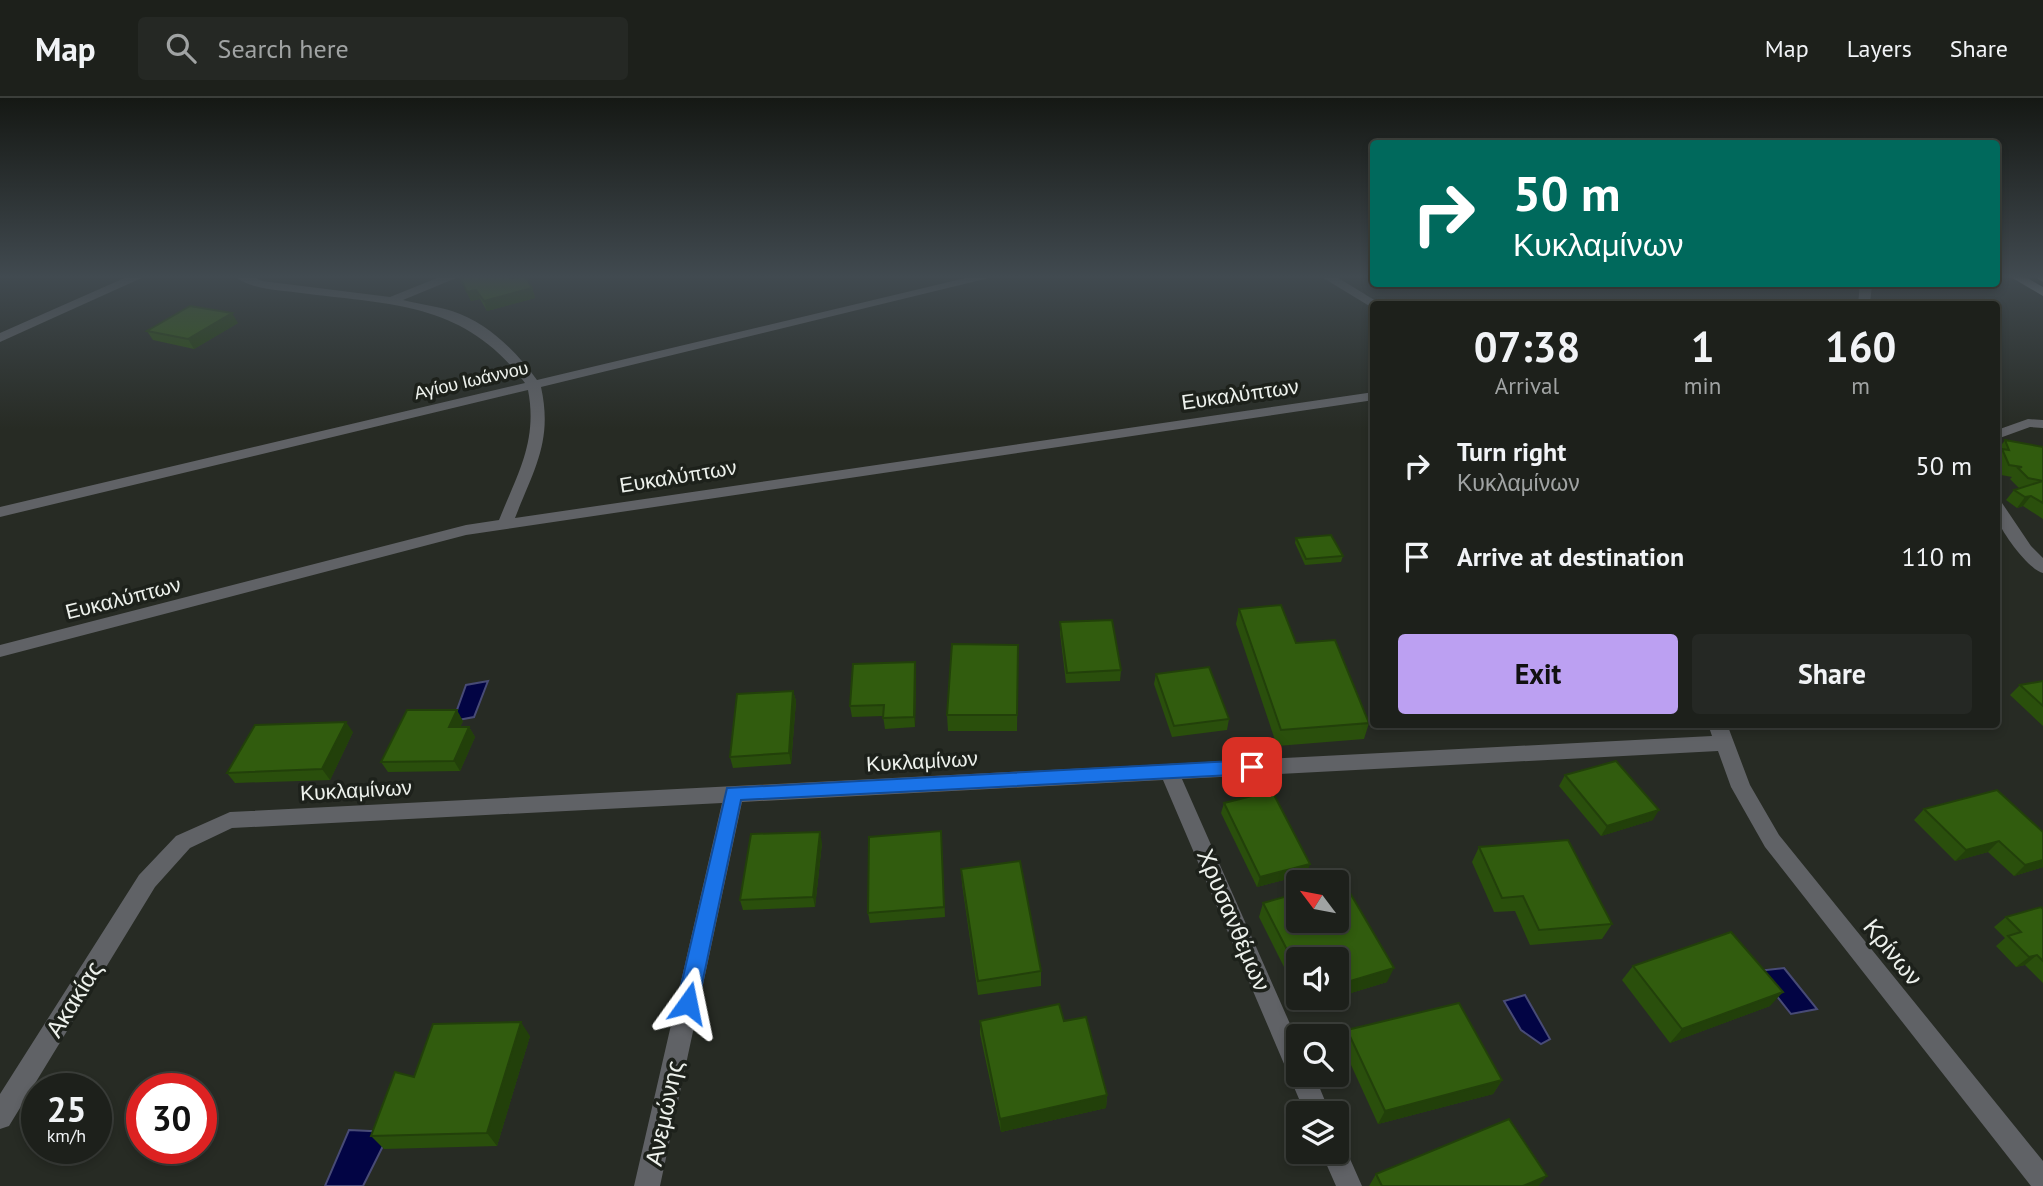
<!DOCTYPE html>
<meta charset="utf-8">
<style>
body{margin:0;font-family:"PT Sans",sans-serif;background:#252824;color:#f1f3f6;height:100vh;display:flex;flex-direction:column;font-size:26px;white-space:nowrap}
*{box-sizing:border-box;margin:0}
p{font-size:23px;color:#a0a3a3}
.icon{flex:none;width:38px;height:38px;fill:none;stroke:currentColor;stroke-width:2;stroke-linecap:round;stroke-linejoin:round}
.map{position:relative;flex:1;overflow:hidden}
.panel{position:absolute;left:1370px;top:203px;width:630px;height:427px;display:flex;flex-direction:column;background:#1d201b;border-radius:7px;box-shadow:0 4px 10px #0003,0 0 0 2px #3b3e3a}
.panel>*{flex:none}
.banner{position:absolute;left:1370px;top:42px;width:630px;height:147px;border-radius:7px;box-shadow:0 4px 10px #0003,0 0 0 2px #3b3e3a;background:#00695c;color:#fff;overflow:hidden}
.needle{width:46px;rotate:302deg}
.controls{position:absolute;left:1286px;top:772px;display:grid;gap:14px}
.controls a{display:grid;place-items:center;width:63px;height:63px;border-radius:7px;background:#1d201b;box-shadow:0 4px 10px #0003,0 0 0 2px #3b3e3a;font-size:35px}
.speed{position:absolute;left:21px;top:975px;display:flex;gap:14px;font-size:35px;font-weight:700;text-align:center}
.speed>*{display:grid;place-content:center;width:91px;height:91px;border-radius:50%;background:#1d201b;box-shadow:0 4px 10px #0003,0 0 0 2px #3b3e3a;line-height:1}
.speed small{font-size:18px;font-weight:400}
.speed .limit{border:10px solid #d22;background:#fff;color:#111}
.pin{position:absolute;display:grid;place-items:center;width:60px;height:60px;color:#fff;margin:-30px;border-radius:14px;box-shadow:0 4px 10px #0006}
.me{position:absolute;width:77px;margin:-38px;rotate:12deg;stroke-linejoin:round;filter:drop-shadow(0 0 5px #0008)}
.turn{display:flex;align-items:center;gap:24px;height:147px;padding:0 28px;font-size:32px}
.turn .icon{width:91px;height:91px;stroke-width:2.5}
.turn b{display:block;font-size:49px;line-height:60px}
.eta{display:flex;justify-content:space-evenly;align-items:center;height:119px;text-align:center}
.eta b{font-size:42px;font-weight:700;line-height:49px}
.button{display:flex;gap:14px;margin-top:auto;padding:14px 28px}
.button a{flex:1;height:80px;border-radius:7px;background:#bca0f2;color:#111;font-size:28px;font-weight:700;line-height:80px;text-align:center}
.button a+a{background:#252824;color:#f1f3f6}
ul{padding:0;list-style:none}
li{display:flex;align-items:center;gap:21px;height:91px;padding:0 28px}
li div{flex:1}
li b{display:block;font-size:26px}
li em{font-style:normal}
header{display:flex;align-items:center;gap:42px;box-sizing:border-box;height:98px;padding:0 35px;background:#1d201b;border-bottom:2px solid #3b3e3a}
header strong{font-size:33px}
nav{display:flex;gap:38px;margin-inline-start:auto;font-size:24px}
.search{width:490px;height:63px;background:#252824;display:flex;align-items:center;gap:18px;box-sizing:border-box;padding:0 24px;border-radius:7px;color:#a0a3a3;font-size:26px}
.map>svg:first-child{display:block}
</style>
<header>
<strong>Map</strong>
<div class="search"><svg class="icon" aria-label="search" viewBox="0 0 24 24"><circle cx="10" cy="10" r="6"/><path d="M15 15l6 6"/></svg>Search here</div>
<nav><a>Map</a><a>Layers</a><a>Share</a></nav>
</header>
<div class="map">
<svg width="2043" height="1088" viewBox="0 0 2043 1088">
<rect width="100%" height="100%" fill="#272b24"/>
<g fill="#020444" stroke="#484b76" stroke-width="2">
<polygon points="488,583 474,619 453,623 466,587"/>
<polygon points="1784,870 1817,911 1791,916 1757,873"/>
<polygon points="1525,897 1550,941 1541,946 1521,932 1504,903"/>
<polygon points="349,1032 390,1034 363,1088 325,1088"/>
</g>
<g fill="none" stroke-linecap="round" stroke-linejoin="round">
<g fill="#606266" fill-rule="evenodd">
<polygon points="129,178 146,178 0,244 0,235"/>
<path d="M234,178H252L262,183L390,199L442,178H461L403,202C419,206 436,208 452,213C487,224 516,253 537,282L974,178H997L541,289C553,343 534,371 515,420L1374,294V302L466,437L0,559V547L466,427L499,422C517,377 538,343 528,292L0,419V409L525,285C465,204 393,207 301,195C279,192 252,192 234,178Z"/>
<polygon points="1320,178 1335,178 1381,206 1371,209"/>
<polygon points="1860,186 1872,186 1870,206 1858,206"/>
<polygon points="2028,321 2043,322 2043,330 2030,329 1997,341 1997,332"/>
<path d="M1997,403L2002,405L2031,448L2043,460V475C2029,472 2001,434 1997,420C1995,415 1997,408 1997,403Z"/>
<polygon points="1708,626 1727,626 1750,687 1779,737 2043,1063 2043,1088 2031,1088 1765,749 1731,689 1718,653 1182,681 1298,944 1298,976 1314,976 1330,1015 1305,1015 1163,682 742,704 660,1088 634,1088 722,705 232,730 190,750 155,789 9,1028 0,1031 0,996 139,777 176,738 230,714 1712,638"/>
<polygon points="1337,1043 1343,1045 1362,1088 1336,1088 1321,1054 1337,1054"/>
</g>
<g fill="#979aa2" fill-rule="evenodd">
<polygon points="2009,178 2024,178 2043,189 2043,198"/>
<polygon points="2034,178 2043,178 2043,184"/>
</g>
</g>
<g fill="#2a4f0c">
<polygon points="460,180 512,180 532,190 535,200 487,213 480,201 471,203"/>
<polygon points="238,225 194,251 153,242 147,233"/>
<polygon points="2005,342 2043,349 2043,421 2023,408 2017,410 2006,402 2014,392 2019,390 2010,381 2012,379 2001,377 1997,367 1997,357 1998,355 1997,353"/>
<polygon points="1296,440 1343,458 1341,464 1305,467 1295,445"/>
<polygon points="1239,511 1296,545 1369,625 1364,641 1277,648 1236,526"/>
<polygon points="1060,524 1121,572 1120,583 1066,585 1060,535"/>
<polygon points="1018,547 1017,633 948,633 947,617"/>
<polygon points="916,574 915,629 885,631 883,618 852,619 850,608"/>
<polygon points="1156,576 1229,621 1227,632 1172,639 1154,586"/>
<polygon points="2043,583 2043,628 2010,597 2020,587"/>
<polygon points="793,593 796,603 791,666 733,670 730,659"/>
<polygon points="463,623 460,629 469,629 475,639 460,673 388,674 381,664"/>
<polygon points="353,634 330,682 235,685 227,675"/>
<polygon points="1565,677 1653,722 1601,738 1559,688"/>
<polygon points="1224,705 1307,776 1257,789 1221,715"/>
<polygon points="1924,711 2043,734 2043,769 2014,778 1988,754 1955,763 1914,722"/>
<polygon points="941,733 945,819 870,825 868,815"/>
<polygon points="822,745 815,809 743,812 740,802"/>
<polygon points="1479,749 1612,826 1602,841 1530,847 1515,813 1494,814 1472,764"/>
<polygon points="961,771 1041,873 1041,888 978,897 962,786"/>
<polygon points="1263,805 1387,884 1305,909 1300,900 1337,900 1298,861 1298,897 1259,819"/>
<polygon points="2043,811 2043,885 2025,867 2016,869 1996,848 2005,840 1994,829 2006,819"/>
<polygon points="1633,868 1770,908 1670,945 1622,882"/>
<polygon points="980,923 1064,923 1107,997 1106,1010 1001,1034 980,936"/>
<polygon points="1347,932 1502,982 1493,996 1378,1026 1341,945"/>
<polygon points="530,938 497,1048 384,1051 371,1038 414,979"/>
<polygon points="1376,1076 1547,1078 1538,1088 1369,1088"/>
</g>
<g fill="#22400a">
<polygon points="532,190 535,200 487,213 484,203"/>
<polygon points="476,192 480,201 471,203 467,194"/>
<polygon points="232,215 238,225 194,251 188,241"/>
<polygon points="2031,398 2023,408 2017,410 2025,399"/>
<polygon points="915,564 916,574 915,629 914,619"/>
<polygon points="793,593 796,603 791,666 789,655"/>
<polygon points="457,612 463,623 455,639 449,629"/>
<polygon points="346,624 353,634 330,682 322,671"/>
<polygon points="469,629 475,639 460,673 454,663"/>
<polygon points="1659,712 1653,722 1601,738 1607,728"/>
<polygon points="820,734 822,745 815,809 813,799"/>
<polygon points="1999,743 1988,754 1955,763 1966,752"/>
<polygon points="2043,762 2043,769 2014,778 2025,767"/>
<polygon points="1310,766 1307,776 1257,789 1260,779"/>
<polygon points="2037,857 2025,867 2016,869 2029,859"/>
<polygon points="1394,870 1387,884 1305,909 1308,900 1337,900 1337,887"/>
<polygon points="1783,894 1770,908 1670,945 1682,931"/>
<polygon points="521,924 530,938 497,1048 487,1035"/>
<polygon points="1502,982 1493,996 1378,1026 1385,1013"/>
<polygon points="1107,997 1106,1010 1001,1034 1000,1021"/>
<polygon points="1547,1078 1538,1088 1523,1088"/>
</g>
<g fill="#315c0e" stroke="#22400a" stroke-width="2">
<polygon points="466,178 511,178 512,180 525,178 532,190 484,203 476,192 467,194 460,180"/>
<polygon points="190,208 232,215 188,241 147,233"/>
<polygon points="2005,342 2043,349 2043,383 2028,380 2018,370 2022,369 2009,367 2002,351 2009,352"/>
<polygon points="2043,383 2043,405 2031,398 2025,399 2014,392"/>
<polygon points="1331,437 1343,458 1306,461 1296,440"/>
<polygon points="1281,507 1296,545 1335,542 1369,625 1281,632 1239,511"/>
<polygon points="1112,522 1121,572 1067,575 1060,524"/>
<polygon points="952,546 1018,547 1017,617 947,617"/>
<polygon points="915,564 914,619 883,620 884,607 850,608 853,566"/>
<polygon points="1209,569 1229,621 1174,628 1156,576"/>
<polygon points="2043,583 2043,608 2020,587"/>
<polygon points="793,593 789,655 730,659 737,596"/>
<polygon points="407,612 457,612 449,629 469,629 454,663 381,664"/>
<polygon points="346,624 322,671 227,675 255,627"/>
<polygon points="1616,663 1659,712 1607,728 1565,677"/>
<polygon points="1997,692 2043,734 2043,762 2025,767 1999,743 1966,752 1924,711"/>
<polygon points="1272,693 1310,766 1260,779 1224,705"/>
<polygon points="941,733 944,809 868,815 869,739"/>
<polygon points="820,734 813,799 740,802 751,736"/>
<polygon points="1568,742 1612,826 1539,832 1523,798 1502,800 1479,749"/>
<polygon points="1020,763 1041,873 978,883 961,771"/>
<polygon points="1343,783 1394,870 1337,887 1337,861 1298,861 1298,873 1263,805 1298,795 1298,822 1337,822 1337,784"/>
<polygon points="2041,809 2043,811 2043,863 2037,857 2029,859 2008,838 2021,834 2006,819"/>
<polygon points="1731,834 1783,894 1682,931 1633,868"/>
<polygon points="1459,905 1502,982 1385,1013 1347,932"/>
<polygon points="1059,906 1064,923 1086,919 1107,997 1000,1021 980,923"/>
<polygon points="521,924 487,1035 371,1038 395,974 414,979 433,926"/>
<polygon points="1509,1021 1547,1078 1523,1088 1382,1088 1376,1076"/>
</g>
<linearGradient id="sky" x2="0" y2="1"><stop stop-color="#151814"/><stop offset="0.54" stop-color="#414a50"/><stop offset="1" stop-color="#414a50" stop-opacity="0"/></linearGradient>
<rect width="2043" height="331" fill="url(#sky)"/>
<polygon fill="#1a73e8" stroke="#114b97" stroke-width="2" points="1252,662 1259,664 1261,669 1259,674 1252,676 741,702 698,905 695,912 688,914 680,912 677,905 727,690"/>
<g text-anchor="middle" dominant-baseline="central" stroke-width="7" stroke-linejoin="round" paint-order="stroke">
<g font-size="18" fill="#edf1ec" stroke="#1d211b">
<text transform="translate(471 282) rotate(-13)">Αγίου Ιωάννου</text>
</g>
<g font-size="21" fill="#edf1ec" stroke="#1d211b">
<text transform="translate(1240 296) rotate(-8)">Ευκαλύπτων</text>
<text transform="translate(678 378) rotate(-9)">Ευκαλύπτων</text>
<text transform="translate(123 500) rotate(-14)">Ευκαλύπτων</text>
<text transform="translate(922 663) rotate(-3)">Κυκλαμίνων</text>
<text transform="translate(356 692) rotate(-3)">Κυκλαμίνων</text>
</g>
<g font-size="24" fill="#edf1ec" stroke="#1d211b">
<text transform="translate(1234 822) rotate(67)">Χρυσανθέμων</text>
<text transform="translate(1893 854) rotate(51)">Κρίνων</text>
<text transform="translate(74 901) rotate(-58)">Ακακίας</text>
<text transform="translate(664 1015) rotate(-78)">Ανεμώνης</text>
</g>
</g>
</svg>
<div class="controls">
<a><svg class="needle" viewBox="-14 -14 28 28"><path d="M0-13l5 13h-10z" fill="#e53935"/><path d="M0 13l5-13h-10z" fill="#a0a3a3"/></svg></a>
<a><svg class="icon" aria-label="sound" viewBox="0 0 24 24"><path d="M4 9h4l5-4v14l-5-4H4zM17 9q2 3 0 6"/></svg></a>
<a><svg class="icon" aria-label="search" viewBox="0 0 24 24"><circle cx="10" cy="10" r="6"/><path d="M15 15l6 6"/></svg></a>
<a><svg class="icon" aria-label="layers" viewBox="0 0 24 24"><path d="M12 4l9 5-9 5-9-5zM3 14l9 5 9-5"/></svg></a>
</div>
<div class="speed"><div>25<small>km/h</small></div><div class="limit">30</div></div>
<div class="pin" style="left:1252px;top:669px;background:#d93025"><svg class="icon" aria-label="arrive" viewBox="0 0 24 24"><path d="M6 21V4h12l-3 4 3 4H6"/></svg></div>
<svg class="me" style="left:688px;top:905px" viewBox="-20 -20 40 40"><path d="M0-17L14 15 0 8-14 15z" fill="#1a73e8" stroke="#fff" stroke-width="4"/></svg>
<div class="banner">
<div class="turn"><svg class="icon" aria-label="right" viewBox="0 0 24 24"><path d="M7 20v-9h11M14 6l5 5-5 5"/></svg><div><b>50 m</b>Κυκλαμίνων</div></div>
</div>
<section class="panel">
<div class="eta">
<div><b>07:38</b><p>Arrival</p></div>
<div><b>1</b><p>min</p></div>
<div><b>160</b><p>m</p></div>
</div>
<ul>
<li><svg class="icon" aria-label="right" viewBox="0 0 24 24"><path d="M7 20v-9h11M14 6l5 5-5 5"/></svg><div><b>Turn right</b><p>Κυκλαμίνων</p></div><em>50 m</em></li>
<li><svg class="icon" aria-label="arrive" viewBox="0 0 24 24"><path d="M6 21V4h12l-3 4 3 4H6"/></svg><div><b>Arrive at destination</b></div><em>110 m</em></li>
</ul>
<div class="button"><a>Exit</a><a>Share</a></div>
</section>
</div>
